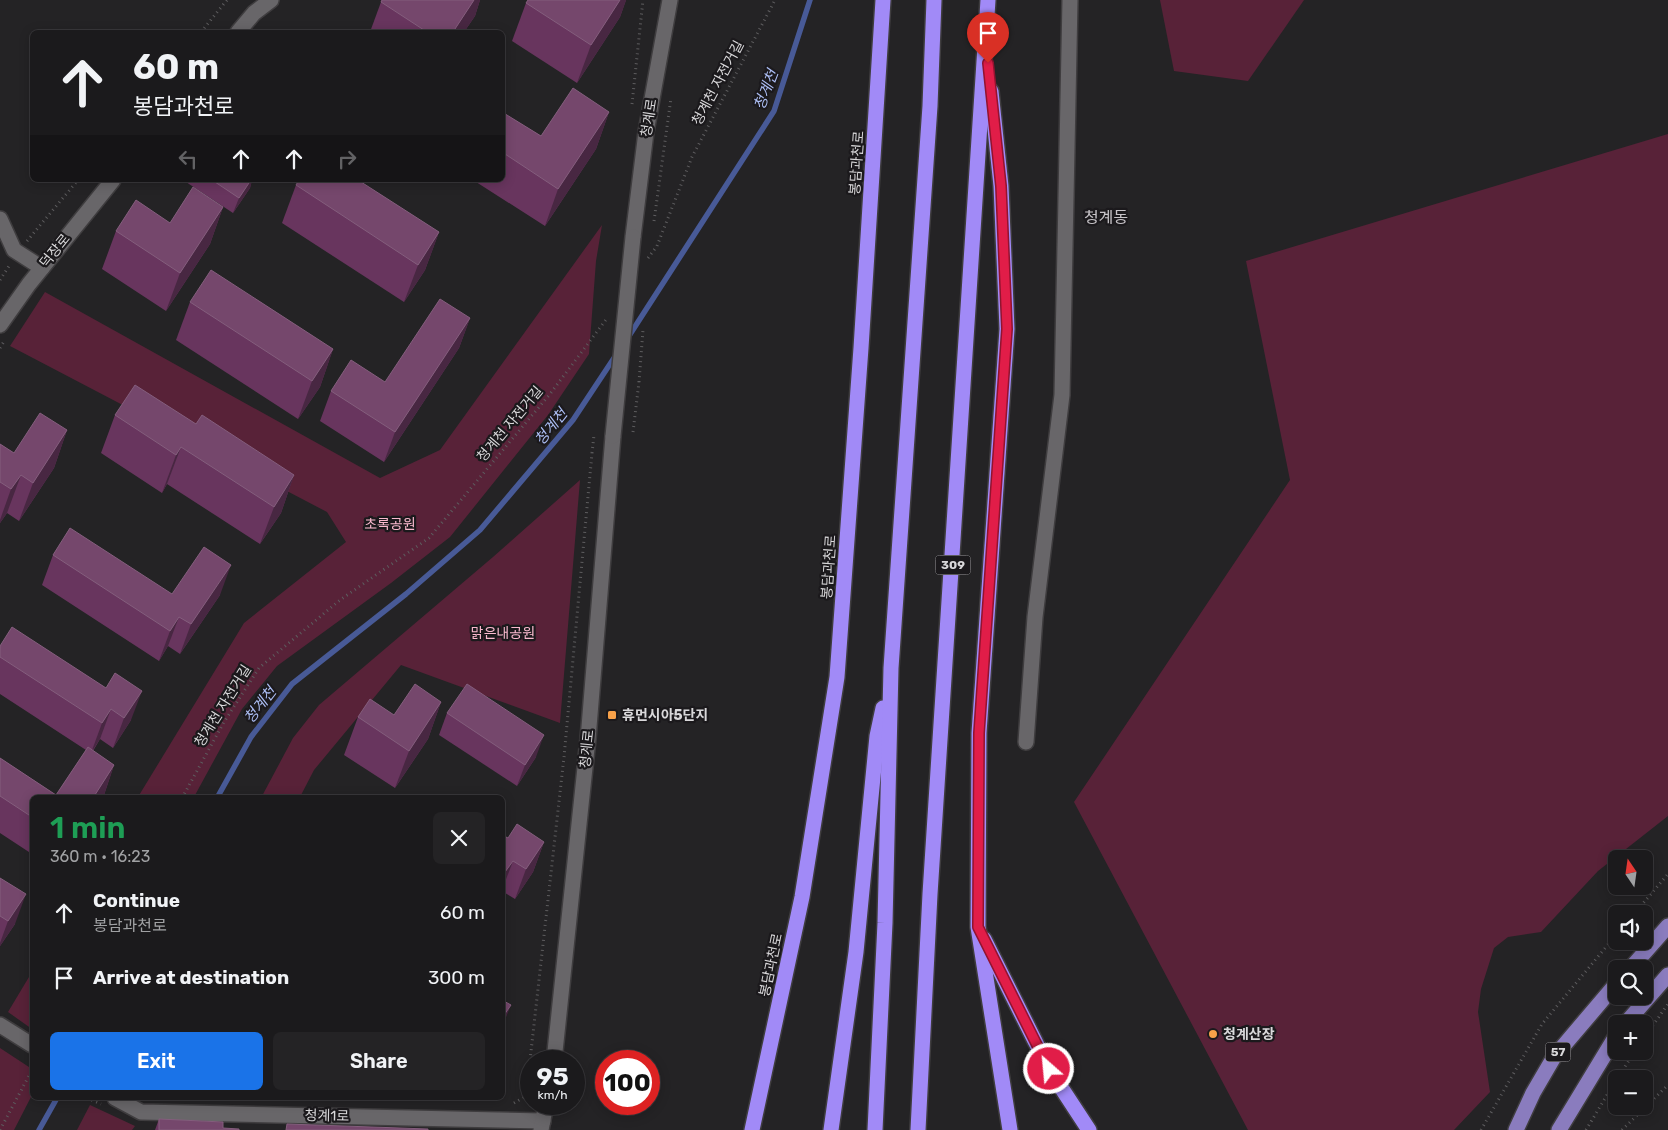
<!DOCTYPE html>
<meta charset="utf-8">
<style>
body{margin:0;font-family:Rubik,"Noto Sans KR",sans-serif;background:#242325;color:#f1f3f6;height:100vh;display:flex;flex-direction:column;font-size:19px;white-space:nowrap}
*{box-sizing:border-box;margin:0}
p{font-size:16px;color:#a0a1a3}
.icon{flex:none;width:28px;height:28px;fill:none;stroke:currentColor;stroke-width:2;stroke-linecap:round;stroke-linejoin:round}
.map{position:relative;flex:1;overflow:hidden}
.drawer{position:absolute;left:30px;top:795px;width:475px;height:305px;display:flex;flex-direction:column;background:#1b1a1c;border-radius:8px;box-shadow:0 2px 12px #0003,0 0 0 1px #39383b}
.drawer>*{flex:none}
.top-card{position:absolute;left:30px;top:30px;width:475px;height:152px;border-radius:8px;box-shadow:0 2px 12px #0003,0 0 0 1px #39383b;background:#1b1a1c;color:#f1f3f6;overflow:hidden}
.needle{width:32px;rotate:347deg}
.fabs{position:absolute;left:1608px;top:850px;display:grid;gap:10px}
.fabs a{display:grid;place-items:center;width:45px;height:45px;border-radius:8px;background:#1b1a1c;box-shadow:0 2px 12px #0003,0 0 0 1px #39383b;font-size:25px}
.speed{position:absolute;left:520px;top:1050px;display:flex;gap:10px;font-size:25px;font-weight:700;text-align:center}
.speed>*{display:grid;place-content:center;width:65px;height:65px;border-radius:50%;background:#1b1a1c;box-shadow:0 2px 12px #0003,0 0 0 1px #39383b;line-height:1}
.speed small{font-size:12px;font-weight:400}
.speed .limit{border:8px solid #d22;background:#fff;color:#111}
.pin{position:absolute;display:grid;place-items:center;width:42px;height:42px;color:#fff;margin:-51px -21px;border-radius:50% 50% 50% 0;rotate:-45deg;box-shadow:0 0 5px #0007}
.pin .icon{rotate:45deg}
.me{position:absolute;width:55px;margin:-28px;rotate:333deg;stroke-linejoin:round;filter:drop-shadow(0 0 4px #0008)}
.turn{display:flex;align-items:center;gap:18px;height:105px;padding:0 20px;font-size:22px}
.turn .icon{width:65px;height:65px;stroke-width:2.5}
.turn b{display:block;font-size:35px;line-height:42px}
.lanes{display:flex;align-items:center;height:48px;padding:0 20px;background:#0003;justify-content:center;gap:25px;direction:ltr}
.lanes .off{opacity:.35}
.round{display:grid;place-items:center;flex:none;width:52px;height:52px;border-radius:8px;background:#242325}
.overview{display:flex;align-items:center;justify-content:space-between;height:85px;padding:0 20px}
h1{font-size:30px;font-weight:600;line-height:38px;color:#1e9e55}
.primary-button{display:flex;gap:10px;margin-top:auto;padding:10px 20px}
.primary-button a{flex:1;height:58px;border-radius:8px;background:#1a73e8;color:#fff;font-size:20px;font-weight:600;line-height:58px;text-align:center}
.primary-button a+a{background:#242325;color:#f1f3f6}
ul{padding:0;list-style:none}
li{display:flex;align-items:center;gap:15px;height:65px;padding:0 20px}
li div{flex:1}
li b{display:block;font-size:19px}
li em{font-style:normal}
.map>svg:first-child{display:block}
</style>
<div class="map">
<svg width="1668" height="1130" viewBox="0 0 1668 1130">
<rect width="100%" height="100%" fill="#242325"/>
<g fill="#582238">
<polygon points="1160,0 1304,0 1248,81 1174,71"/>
<polygon points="1668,134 1668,816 1598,871 1541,932 1508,937 1494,948 1481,989 1478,1012 1490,1092 1454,1130 1248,1130 1074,802 1290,480 1246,261"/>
<polygon points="602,225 596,261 589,354 548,415 450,537 391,583 277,666 242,709 194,797 138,797 244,623 346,542 327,512 10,346 45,292 380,478 440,450"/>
<polygon points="580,480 560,723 401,665 314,770 300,797 261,798 293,738 319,705 493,557"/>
<polygon points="32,972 32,1029 8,1012"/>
<polygon points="0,1048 32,1069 32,1095 14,1130 0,1130"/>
<polygon points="90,1105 135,1126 132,1130 77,1130"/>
</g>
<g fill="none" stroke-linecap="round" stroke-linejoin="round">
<g stroke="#485a97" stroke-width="5.5">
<polyline points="627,339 774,111 810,0"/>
<polyline points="217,798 251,737 292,684 406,594 480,530 573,420 616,355"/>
<polyline points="39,1130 57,1098"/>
</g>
<g stroke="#3f3d3f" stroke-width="18">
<g id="minor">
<polyline points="238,32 254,13 271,0"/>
<polyline points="0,219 14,250 42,268"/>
<polyline points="633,237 646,132 670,0"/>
<polyline points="0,325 29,284 113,180"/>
<polyline points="1026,742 1035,617 1062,395 1070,0"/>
<polyline points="0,1025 32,1045"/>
<polyline points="554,1061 588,739 613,436"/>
<polyline points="115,1098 141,1112 543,1121"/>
<polyline points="541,1130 546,1104"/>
</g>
</g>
<g stroke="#3f3d3f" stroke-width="18">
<g id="major">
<polyline points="1630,969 1668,926"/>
<polyline points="1625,1024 1668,975"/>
<polyline points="1516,1130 1533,1093 1554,1057 1616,984"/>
<polyline points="1559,1130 1616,1036"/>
</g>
</g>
<g stroke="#3f3d3f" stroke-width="18">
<g id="highway">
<polyline points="991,91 1001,186 1007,329 979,733 978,927 1010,1130"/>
<polyline points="984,939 1049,1069 1089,1130"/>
<polyline points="752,1130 802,897 837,677 861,348 883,0"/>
<polyline points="831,1130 856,952 877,736 883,708"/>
<polyline points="875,1130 885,923 891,668 930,106 934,0"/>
<polyline points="918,1130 930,894 988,0"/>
</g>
</g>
<g stroke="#5e5d5f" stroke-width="3" stroke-dasharray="1 4" stroke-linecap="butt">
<polyline points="201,32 227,0"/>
<polyline points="632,104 643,0"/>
<polyline points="654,221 671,98"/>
<polyline points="27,241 78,180"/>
<polyline points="648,258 657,246 692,157 775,0"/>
<polyline points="0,280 9,266"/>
<polyline points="0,348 5,340"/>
<polyline points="633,432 639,382"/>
<polyline points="182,798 224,722 259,668 340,600 429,538 550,394 608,317"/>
<polyline points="1634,914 1668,874"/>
<polyline points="1644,1038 1668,1004"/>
<polyline points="1617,1079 1635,1051"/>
<polyline points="87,1098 101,1104"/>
<polyline points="514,1103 526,1096 564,757 592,453"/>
<polyline points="0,1130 32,1070"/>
<polyline points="1481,1130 1542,1024 1616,935"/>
<polyline points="1586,1130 1616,1080"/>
<polyline points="1622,1130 1668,1085"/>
</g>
<use href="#minor" stroke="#686669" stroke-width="15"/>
<use href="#major" stroke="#8a7cbe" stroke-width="15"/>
<use href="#highway" stroke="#a18af7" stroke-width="15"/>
<g stroke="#3f3d3f" stroke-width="18" stroke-linecap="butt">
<polyline id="minor-bridge" points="613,436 633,237"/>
</g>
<g stroke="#5e5d5f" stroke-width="3" stroke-dasharray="1 4" stroke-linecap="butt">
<polyline points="639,382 643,330"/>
<polyline points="592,453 594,435"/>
</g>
<use href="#minor-bridge" stroke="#686669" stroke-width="15"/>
</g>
<g fill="#68355e">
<polygon points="382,0 480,0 475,16 464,32 370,32 381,2"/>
<polygon points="528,0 626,0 620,17 577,83 512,41 526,3"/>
<polygon points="502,112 541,136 609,112 596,149 545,226 473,180 502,180"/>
<polygon points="183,180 252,180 250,188 233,213"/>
<polygon points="296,185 439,232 425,270 404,302 282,223"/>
<polygon points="223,207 210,244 166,311 102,269 116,231 170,223"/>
<polygon points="190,302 333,349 320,387 298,419 176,340"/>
<polygon points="470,318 459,348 384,462 320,421 331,391 385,382"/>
<polygon points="115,415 196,424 294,475 281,513 260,544 167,484 162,493 101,453"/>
<polygon points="67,430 54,468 19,521 7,513 0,523 0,444 14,453"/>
<polygon points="53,555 172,594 220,595 180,654 168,646 159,661 42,585"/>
<polygon points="0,646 131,720 113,748 100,739 93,751 114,765 104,795 102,798 32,798 32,854 0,833 0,758 56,795 86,750 0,694"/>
<polygon points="441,702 428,739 395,788 344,755 358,717 394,715"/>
<polygon points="447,713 536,757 517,786 439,735"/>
<polygon points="502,835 508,838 544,842 533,872 515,899 502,891"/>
<polygon points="0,878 15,924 0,946"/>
<polygon points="159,1119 223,1128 239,1130 155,1130"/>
</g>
<g fill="#482742">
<polygon points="474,0 480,0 475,16 464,32 453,32"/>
<polygon points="620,0 626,0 620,17 577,83 591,45"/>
<polygon points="609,112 596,149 545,226 558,189"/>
<polygon points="251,180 252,180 250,188 233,213 239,198"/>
<polygon points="223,207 210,244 166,311 180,273"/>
<polygon points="439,232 425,270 404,302 418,265"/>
<polygon points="470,318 459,348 384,462 395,432"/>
<polygon points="333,349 320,387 298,419 312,381"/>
<polygon points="67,430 54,468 19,521 33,483"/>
<polygon points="181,447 167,484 162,493 176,455"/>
<polygon points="21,475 7,513 0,523 0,520 11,489"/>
<polygon points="294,475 281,513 260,544 274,507"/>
<polygon points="231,565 220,595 180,654 191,624"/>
<polygon points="179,617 168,646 159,661 170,631"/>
<polygon points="142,691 131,720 113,748 124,718"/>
<polygon points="441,702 428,739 395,788 409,751"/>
<polygon points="111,709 100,739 91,753 102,723"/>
<polygon points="544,735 536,757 517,786 525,765"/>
<polygon points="114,765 104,795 102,798 93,798"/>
<polygon points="544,842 533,872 515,899 526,869"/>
<polygon points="513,861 502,890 502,880 505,872"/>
<polygon points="26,894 15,924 0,946 0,943 8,921"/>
<polygon points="511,1005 502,1027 502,1018"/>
</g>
<g fill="#75476c" stroke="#845e7d">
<polygon points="382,0 474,0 453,32 427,32 381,2"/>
<polygon points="528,0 620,0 591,45 526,3"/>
<polygon points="573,88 609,112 558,189 502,152 502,112 541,136"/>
<polygon points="212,180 251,180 239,198"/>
<polygon points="299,180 358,180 439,232 418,265 296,185"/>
<polygon points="193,187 223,207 180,273 116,231 136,200 170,223"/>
<polygon points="211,270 333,349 312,381 190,302"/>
<polygon points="440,299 470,318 395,432 331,391 351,360 385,382"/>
<polygon points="135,385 196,424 202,415 294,475 274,507 181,447 176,455 115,415"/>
<polygon points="40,413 67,430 33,483 21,475 11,489 0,482 0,444 14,453"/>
<polygon points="70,528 172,594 204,547 231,565 191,624 179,617 170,631 53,555"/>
<polygon points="12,627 106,688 115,673 142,691 124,718 111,709 102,723 0,657 0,646"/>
<polygon points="415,684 441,702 409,751 358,717 370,699 394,715"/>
<polygon points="467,684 544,735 525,765 447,713"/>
<polygon points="88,747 114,765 93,798 32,798 32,817 0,796 0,758 56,795"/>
<polygon points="517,824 544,842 526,869 513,861 505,872 502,870 502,835 508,838"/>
<polygon points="0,878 26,894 8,921 0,916"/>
<polygon points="502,1000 511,1005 502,1018"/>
<polygon points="159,1119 223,1122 223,1128 239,1129 239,1130 159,1130"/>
<polygon points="287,1124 428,1129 428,1130 286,1130"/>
</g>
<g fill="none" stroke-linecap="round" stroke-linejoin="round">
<g stroke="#92132f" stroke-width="12">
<polyline id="route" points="988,63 1001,186 1007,329 979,733 978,927 1049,1069"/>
</g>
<use href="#route" stroke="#e11d48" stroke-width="9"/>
</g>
<g fill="#f7a149" stroke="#1b191c" stroke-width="2">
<rect x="607" y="710" width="10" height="10" rx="2.5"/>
<circle cx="1213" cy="1034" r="5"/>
</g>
<g text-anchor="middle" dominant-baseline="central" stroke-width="4.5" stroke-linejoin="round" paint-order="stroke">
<g fill="#1b191c" stroke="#a09fa1" stroke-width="1">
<rect x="935.5" y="555.5" width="35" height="19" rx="4"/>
<rect x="1545.5" y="1042.5" width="25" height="19" rx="4"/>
</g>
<g font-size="12" font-weight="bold" fill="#d9d8da">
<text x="953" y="565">309</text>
<text x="1558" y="1052">57</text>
</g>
<g font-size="14" fill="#d9d8da" stroke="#1b191c">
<text transform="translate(718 83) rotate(-62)">청계천 자전거길</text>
<text transform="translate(649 118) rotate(-81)">청계로</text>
<text transform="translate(857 163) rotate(-86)">봉담과천로</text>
<text transform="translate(55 251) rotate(-51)">덕장로</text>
<text transform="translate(510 424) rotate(-50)">청계천 자전거길</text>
<text transform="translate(829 567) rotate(-86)">봉담과천로</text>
<text transform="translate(223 706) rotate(-58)">청계천 자전거길</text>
<text transform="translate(587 749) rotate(-84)">청계로</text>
<text transform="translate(771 965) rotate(-78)">봉담과천로</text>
<text transform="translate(327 1116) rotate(1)">청계1로</text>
</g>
<g font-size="14" fill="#f9b9ce" stroke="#1b191c">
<text x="390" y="524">초록공원</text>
<text x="503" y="633">맑은내공원</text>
</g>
<g font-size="14" font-weight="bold" fill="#d9d8da" stroke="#1b191c" text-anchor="start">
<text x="622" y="715">휴먼시아5단지</text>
<text x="1223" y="1034">청계산장</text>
</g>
<g font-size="15" font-style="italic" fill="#acbef4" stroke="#1b191c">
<text transform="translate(766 90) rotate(-69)">청계천</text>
<text transform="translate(551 427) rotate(-51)">청계천</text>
<text transform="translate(260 705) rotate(-52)">청계천</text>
</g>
<g font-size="16" fill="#c7c4c8" stroke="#1b191c">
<text x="1106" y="217">청계동</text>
</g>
</g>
</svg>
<div class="fabs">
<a><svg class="needle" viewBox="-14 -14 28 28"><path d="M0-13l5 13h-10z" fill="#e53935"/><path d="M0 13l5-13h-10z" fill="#a0a1a3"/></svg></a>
<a><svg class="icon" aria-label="sound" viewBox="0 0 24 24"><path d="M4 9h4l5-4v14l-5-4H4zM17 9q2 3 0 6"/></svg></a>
<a><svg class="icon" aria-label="search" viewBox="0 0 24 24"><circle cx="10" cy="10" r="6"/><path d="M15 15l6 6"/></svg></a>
<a>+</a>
<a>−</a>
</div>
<div class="speed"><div>95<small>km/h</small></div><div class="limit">100</div></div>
<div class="pin" style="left:988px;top:63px;background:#d93025"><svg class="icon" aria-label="arrive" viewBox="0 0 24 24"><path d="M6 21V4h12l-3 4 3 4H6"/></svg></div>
<svg class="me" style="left:1049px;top:1069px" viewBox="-20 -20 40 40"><circle r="17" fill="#e11d48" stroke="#fff" stroke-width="3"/><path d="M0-11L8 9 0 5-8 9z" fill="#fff"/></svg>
<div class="top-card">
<div class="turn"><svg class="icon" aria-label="ahead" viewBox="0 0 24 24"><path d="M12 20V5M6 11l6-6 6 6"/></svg><div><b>60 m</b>봉담과천로</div></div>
<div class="lanes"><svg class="icon off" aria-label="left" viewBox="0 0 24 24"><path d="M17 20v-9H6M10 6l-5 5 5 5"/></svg><svg class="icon" aria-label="ahead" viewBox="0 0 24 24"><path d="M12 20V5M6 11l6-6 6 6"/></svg><svg class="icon" aria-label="ahead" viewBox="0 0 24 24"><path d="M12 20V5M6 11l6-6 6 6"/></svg><svg class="icon off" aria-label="right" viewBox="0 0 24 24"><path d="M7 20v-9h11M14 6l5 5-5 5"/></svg></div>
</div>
<section class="drawer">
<div class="overview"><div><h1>1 min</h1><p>360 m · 16:23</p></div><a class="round"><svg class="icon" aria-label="close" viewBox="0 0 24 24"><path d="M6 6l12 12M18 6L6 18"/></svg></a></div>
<ul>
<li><svg class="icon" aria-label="ahead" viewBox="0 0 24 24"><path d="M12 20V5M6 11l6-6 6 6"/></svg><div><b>Continue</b><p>봉담과천로</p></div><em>60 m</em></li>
<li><svg class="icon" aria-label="arrive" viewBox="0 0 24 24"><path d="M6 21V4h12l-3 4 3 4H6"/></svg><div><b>Arrive at destination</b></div><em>300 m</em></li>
</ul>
<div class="primary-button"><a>Exit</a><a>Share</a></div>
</section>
</div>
